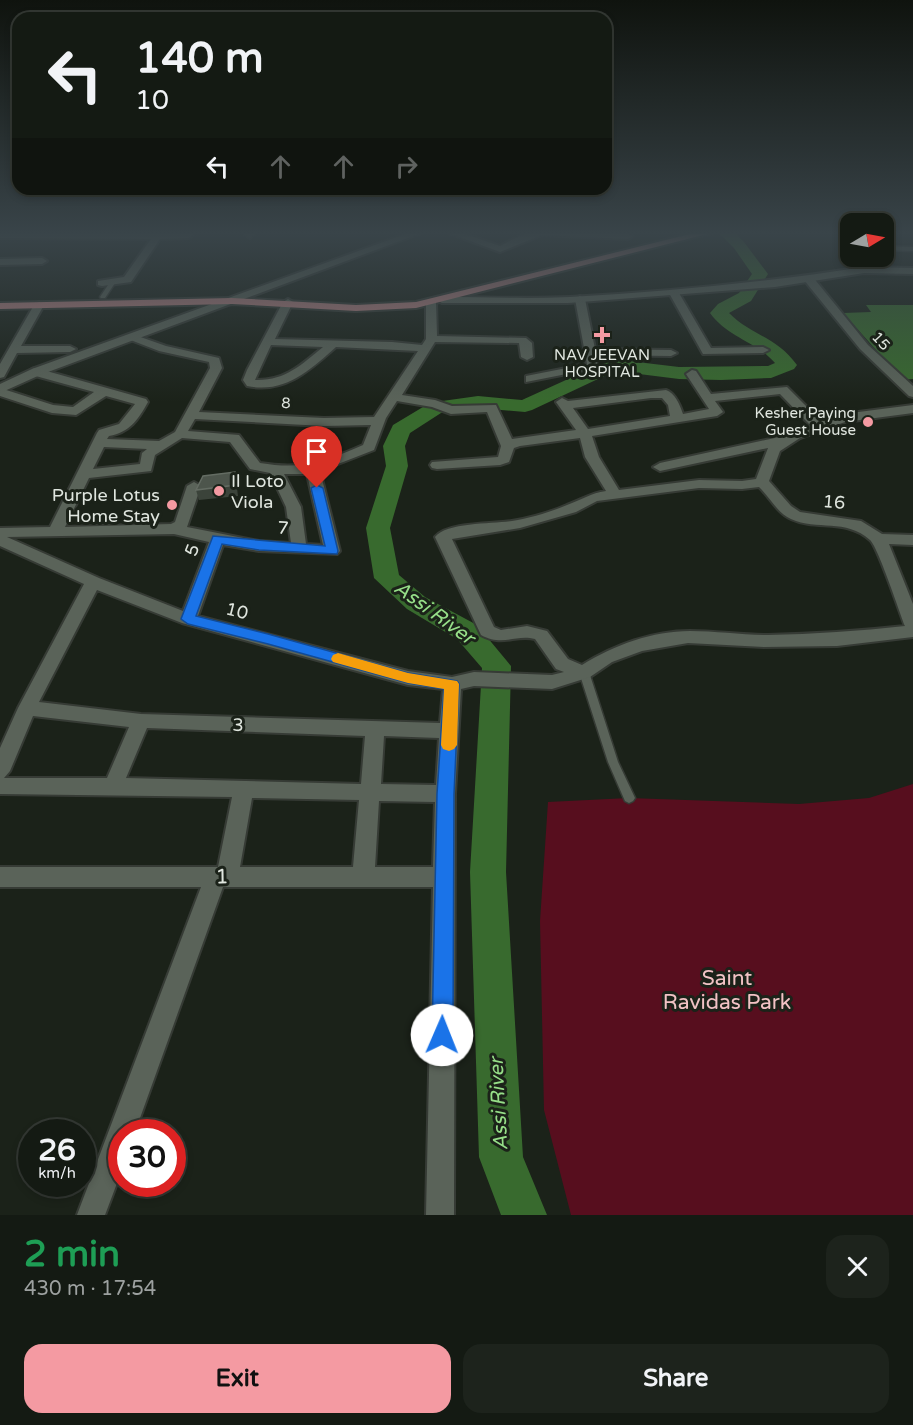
<!DOCTYPE html>
<meta charset="utf-8">
<style>
body{margin:0;font-family:"Varela Round",sans-serif;background:#1d231c;color:#f1f3f6;height:100vh;display:flex;flex-direction:column;font-size:22px;white-space:nowrap}
*{box-sizing:border-box;margin:0}
p{font-size:20px;color:#9da1a0}
.icon{flex:none;width:33px;height:33px;fill:none;stroke:currentColor;stroke-width:2;stroke-linecap:round;stroke-linejoin:round}
.map{position:relative;height:1215px;overflow:hidden}
.drawer{display:flex;flex-direction:column;background:#141a13;flex:1}
.drawer>*{flex:none}
.top-card{position:absolute;left:12px;top:12px;width:600px;height:183px;border-radius:18px;box-shadow:0 3px 9px #0003,0 0 0 2px #333833;background:#141a13;color:#f1f3f6;overflow:hidden}
.needle{width:39px;rotate:80deg}
.controls{position:absolute;left:840px;top:213px;display:grid;gap:12px}
.controls a{display:grid;place-items:center;width:54px;height:54px;border-radius:12px;background:#141a13;box-shadow:0 3px 9px #0003,0 0 0 2px #333833;font-size:30px}
.speed{position:absolute;left:18px;top:1119px;display:flex;gap:12px;font-size:30px;font-weight:700;text-align:center}
.speed>*{display:grid;place-content:center;width:78px;height:78px;border-radius:50%;background:#141a13;box-shadow:0 3px 9px #0003,0 0 0 2px #333833;line-height:1}
.speed small{font-size:15px;font-weight:400}
.speed .limit{border:9px solid #d22;background:#fff;color:#111}
.pin{position:absolute;display:grid;place-items:center;width:51px;height:51px;color:#fff;margin:-62px -26px;border-radius:50% 50% 50% 0;rotate:-45deg;box-shadow:0 0 6px #0007}
.pin .icon{rotate:45deg}
.me{position:absolute;width:66px;margin:-33px;rotate:1deg;stroke-linejoin:round;filter:drop-shadow(0 0 4px #0008)}
.turn{display:flex;align-items:center;gap:21px;height:126px;padding:0 24px;font-size:27px}
.turn .icon{width:78px;height:78px;stroke-width:2.5}
.turn b{display:block;font-size:42px;line-height:51px}
.lanes{display:flex;align-items:center;height:57px;padding:0 24px;background:#0003;justify-content:center;gap:30px;direction:ltr}
.lanes .off{opacity:.35}
.round{display:grid;place-items:center;flex:none;width:63px;height:63px;border-radius:18px;background:#1d231c}
.headline{display:flex;align-items:center;justify-content:space-between;height:102px;padding:0 24px}
h1{font-size:36px;font-weight:800;line-height:45px;color:#1e9e55}
.button{display:flex;gap:12px;margin-top:auto;padding:12px 24px}
.button a{flex:1;height:69px;border-radius:18px;background:#f49aa2;color:#111;font-size:24px;font-weight:800;line-height:69px;text-align:center}
.button a+a{background:#1d231c;color:#f1f3f6}
.map>svg:first-child{display:block}
</style>
<div class="map">
<svg width="913" height="1215" viewBox="0 0 913 1215">
<rect width="100%" height="100%" fill="#1b2219"/>
<polygon fill="#570e1e" points="913,784 913,1215 571,1215 544,1110 540,921 548,802 629,798 799,804 869,798"/>
<polygon fill="#386a2e" points="866,305 913,305 913,379 903,380 843,313 871,312"/>
<g fill="none" stroke-linecap="round" stroke-linejoin="round">
<path fill="#386a2e" fill-rule="evenodd" d="M718,232H734L744,242L768,274L751,301L729,313C752,336 776,336 797,365L794,369L771,378L721,380L679,379L615,371L532,410L525,412L478,408L441,413L410,433L405,446L408,466L390,528L399,575L425,597L477,625L511,666L506,872L523,1157L547,1215H501L479,1157L470,872L482,668L457,639L407,609L374,578L366,528L386,466L383,446L393,425L428,404L435,402L478,396L522,400L612,359L679,367L768,366L775,363C756,341 728,338 710,313L718,304L739,293L752,274L734,248Z"/>
<g stroke="#363b35" stroke-width="3">
<g id="service">
<polygon points="884,246 913,247 913,251 884,250"/>
<polygon points="110,282 115,283 105,298 101,298 100,297"/>
<polygon points="584,668 587,669 589,672 618,762 635,798 633,801 629,803 625,801 608,762 579,672 581,669"/>
</g>
</g>
<g stroke="#363b35" stroke-width="4">
<g id="minor">
<polygon points="0,232 181,233 196,232 189,238 160,239 131,282 102,286 98,285 98,281 124,277 151,239 0,238"/>
<polygon points="247,232 256,232 250,238 245,235"/>
<path d="M446,232H459L500,246C510,241 523,233 535,232C549,230 624,230 633,236L628,239L542,235L500,252Z"/>
<polygon points="0,259 42,258 47,261 42,264 0,265"/>
<polygon points="804,276 812,276 868,345 913,386 913,397 909,396 860,349 804,280"/>
<polygon points="674,290 679,293 711,348 763,347 769,350 763,353 703,354 669,293"/>
<polygon points="580,296 585,299 595,349 671,350 677,353 671,356 597,355 597,368 526,382 526,376 587,364 575,299"/>
<path d="M288,299L293,302L275,339L392,342L422,345L426,339V302L431,299L436,302L437,336L526,338L532,343L533,357L527,360L521,357L519,343L435,342L402,395L435,400L452,406L496,405L512,439L576,430L556,402L562,398L568,401L666,390C675,393 680,405 683,414L709,409L686,374L692,370L696,371L711,394L787,387L821,421L843,414L913,405V413L845,422L800,438L780,451L769,481L791,506L800,512L861,521L882,534L913,535V545L889,544L913,604V637L837,646L764,647L688,643L642,651L612,662L590,677L552,689L474,686L461,689L455,794L454,1215H426L433,887H223L135,1132H122V1170L105,1215H77L201,887H0V867H218L232,797L0,794V748L18,708L84,584L0,546V528L50,527L97,433L99,430L119,424L135,404L106,396L76,415L52,413L0,396V388L53,405L73,407L94,392L32,375V369L36,368L146,399L148,402C138,420 130,432 109,436L107,439L159,441L175,432L210,368L209,362L159,351L128,339L126,337L132,334L166,346L219,358L222,368L199,412L324,418L374,417L418,351L336,347C310,370 285,394 247,386L243,380L247,370L283,302ZM271,345L323,347C301,365 285,381 255,380ZM780,394L810,425L784,436L660,463L653,467L660,471L768,448L756,479L742,481L699,480L619,490L599,457L592,436L717,416L723,412L715,401ZM651,398H662L668,405L670,416L588,429L573,408ZM397,401L432,407L451,414L487,412L501,446L498,457L432,462L430,465L432,468L437,469L500,465L509,462L514,448L520,446L580,438L585,457L606,491C591,493 581,500 567,505C551,512 530,518 512,521C493,524 447,522 435,537L481,635C503,647 515,634 535,639L556,669L564,672L552,675L474,672L452,677L408,671L198,616L223,545L259,551L337,554L340,551L320,471L374,450L386,418ZM195,419L324,426L371,425L363,445C325,462 302,470 260,463L239,435L188,431ZM182,438L230,442L250,469L270,473L286,507L291,543L259,541L187,527L201,486L194,482L187,486L175,522L171,524L65,527L89,478L151,471L155,455ZM104,447L147,449L142,453L140,464L93,469ZM284,474H307L323,545L306,544L301,507ZM759,487C769,496 778,514 791,519C817,531 846,518 870,540C878,547 899,611 905,626C859,631 814,634 768,635C742,635 716,631 690,631C653,631 614,645 582,665L568,659L547,631L527,626L501,630L494,627L452,539L520,528L576,512L597,501L699,488L742,489ZM174,534L209,542L183,611L99,578L7,537ZM97,590L182,623L408,685L443,689L440,723L141,714L39,702ZM33,716L129,727L107,778H4L10,771ZM147,728L365,736L361,784L126,778ZM384,736L439,738L436,785L381,784ZM252,798L359,800L353,867H240ZM379,801L435,802L433,867H375Z"/>
<polygon points="39,302 44,305 21,346 70,346 76,349 70,352 17,353 4,377 0,378 0,364 34,305"/>
</g>
</g>
<g stroke="#363b35" stroke-width="4">
<g id="tertiary">
<polygon points="411,232 424,232 40,375 0,393 0,384 32,369"/>
<path d="M864,267L913,268V274L864,273L775,287L568,303H442L437,300L442,297C484,297 527,299 570,297C668,292 767,282 864,267Z"/>
</g>
</g>
<g stroke="#363b35" stroke-width="4">
<polygon id="primary" points="698,232 715,232 416,308 356,311 232,304 0,309 0,303 232,298 356,305 416,302"/>
</g>
<use href="#service" fill="#5a6359" fill-rule="evenodd"/>
<use href="#minor" fill="#5a6359" fill-rule="evenodd"/>
<use href="#tertiary" fill="#5a6359" fill-rule="evenodd"/>
<use href="#primary" fill="#b58081" fill-rule="evenodd"/>
</g>
<polygon fill="#3b433a" points="235,472 238,496 199,500 196,490"/>
<polygon fill="#4d554c" stroke="#646c63" stroke-width="1.5" points="235,472 236,485 196,490 203,476"/>
<linearGradient id="sky" x2="0" y2="1"><stop stop-color="#0f130e"/><stop offset="0.58" stop-color="#394449"/><stop offset="1" stop-color="#394449" stop-opacity="0"/></linearGradient>
<rect width="913" height="402" fill="url(#sky)"/>
<polygon fill="#1a73e8" stroke="#114b97" stroke-width="1.5" points="317,485 323,488 338,551 337,554 259,550 222,544 196,616 268,634 408,673 457,681 459,684 454,794 453,1035 450,1042 442,1045 435,1042 432,1035 437,794 444,689 408,683 268,644 188,624 181,619 213,536 325,546 311,488"/>
<polygon fill="#f59e0b" points="338,653 408,673 457,681 459,684 457,745 454,749 449,751 443,749 441,745 444,689 408,683 333,662 331,659 333,655"/>
<g fill="#f49aa2" stroke="#1b2219" stroke-width="2">
<path d="M599 326h6v6h6v6h-6v6h-6v-6h-6v-6h6z"/>
<circle cx="868" cy="422" r="6"/>
<circle cx="219" cy="491" r="6"/>
<circle cx="172" cy="505" r="6"/>
</g>
<g text-anchor="middle" dominant-baseline="central" stroke-width="6" stroke-linejoin="round" paint-order="stroke">
<g font-size="15" fill="#e0e6df" stroke="#1b2219">
<text transform="translate(881 341) rotate(47)">15</text>
<text transform="translate(286 403) rotate(3)">8</text>
</g>
<g font-size="15" fill="#e0e6df" stroke="#1b2219">
<text x="602" y="355">NAV JEEVAN<tspan x="602" dy="17">HOSPITAL</tspan></text>
<text x="856" y="413" text-anchor="end">Kesher Paying<tspan x="856" dy="17">Guest House</tspan></text>
</g>
<g font-size="18" fill="#e0e6df" stroke="#1b2219" text-anchor="start">
<text x="231" y="481">Il Loto<tspan x="231" dy="21">Viola</tspan></text>
<text x="160" y="495" text-anchor="end">Purple Lotus<tspan x="160" dy="21">Home Stay</tspan></text>
</g>
<g font-size="18" fill="#e0e6df" stroke="#1b2219">
<text transform="translate(834 502) rotate(5)">16</text>
<text transform="translate(283 528) rotate(4)">7</text>
<text transform="translate(192 550) rotate(-68)">5</text>
<text transform="translate(237 611) rotate(14)">10</text>
<text transform="translate(238 725) rotate(2)">3</text>
</g>
<g font-size="20" font-style="italic" fill="#96de88" stroke="#1b2219">
<text transform="translate(434 613) rotate(36)">Assi River</text>
<text transform="translate(499 1104) rotate(-93)">Assi River</text>
</g>
<g font-size="21" fill="#e0e6df" stroke="#1b2219">
<text transform="translate(222 877) rotate(-1)">1</text>
</g>
<g font-size="21" fill="#f2c2c5" stroke="#1b2219">
<text x="727" y="978">Saint<tspan x="727" dy="24">Ravidas Park</tspan></text>
</g>
</g>
</svg>
<div class="controls">
<a><svg class="needle" viewBox="-14 -14 28 28"><path d="M0-13l5 13h-10z" fill="#e53935"/><path d="M0 13l5-13h-10z" fill="#9da1a0"/></svg></a>
</div>
<div class="speed"><div>26<small>km/h</small></div><div class="limit">30</div></div>
<div class="pin" style="left:317px;top:488px;background:#d93025"><svg class="icon" aria-label="arrive" viewBox="0 0 24 24"><path d="M6 21V4h12l-3 4 3 4H6"/></svg></div>
<svg class="me" style="left:442px;top:1035px" viewBox="-20 -20 40 40"><circle r="19" fill="#fff"/><path d="M0-13L10 11 0 6-10 11z" fill="#1a73e8"/></svg>
<div class="top-card">
<div class="turn"><svg class="icon" aria-label="left" viewBox="0 0 24 24"><path d="M17 20v-9H6M10 6l-5 5 5 5"/></svg><div><b>140 m</b>10</div></div>
<div class="lanes"><svg class="icon" aria-label="left" viewBox="0 0 24 24"><path d="M17 20v-9H6M10 6l-5 5 5 5"/></svg><svg class="icon off" aria-label="ahead" viewBox="0 0 24 24"><path d="M12 20V5M6 11l6-6 6 6"/></svg><svg class="icon off" aria-label="ahead" viewBox="0 0 24 24"><path d="M12 20V5M6 11l6-6 6 6"/></svg><svg class="icon off" aria-label="right" viewBox="0 0 24 24"><path d="M7 20v-9h11M14 6l5 5-5 5"/></svg></div>
</div>
</div>
<section class="drawer">
<div class="headline"><div><h1>2 min</h1><p>430 m · 17:54</p></div><a class="round"><svg class="icon" aria-label="close" viewBox="0 0 24 24"><path d="M6 6l12 12M18 6L6 18"/></svg></a></div>
<div class="button"><a>Exit</a><a>Share</a></div>
</section>
